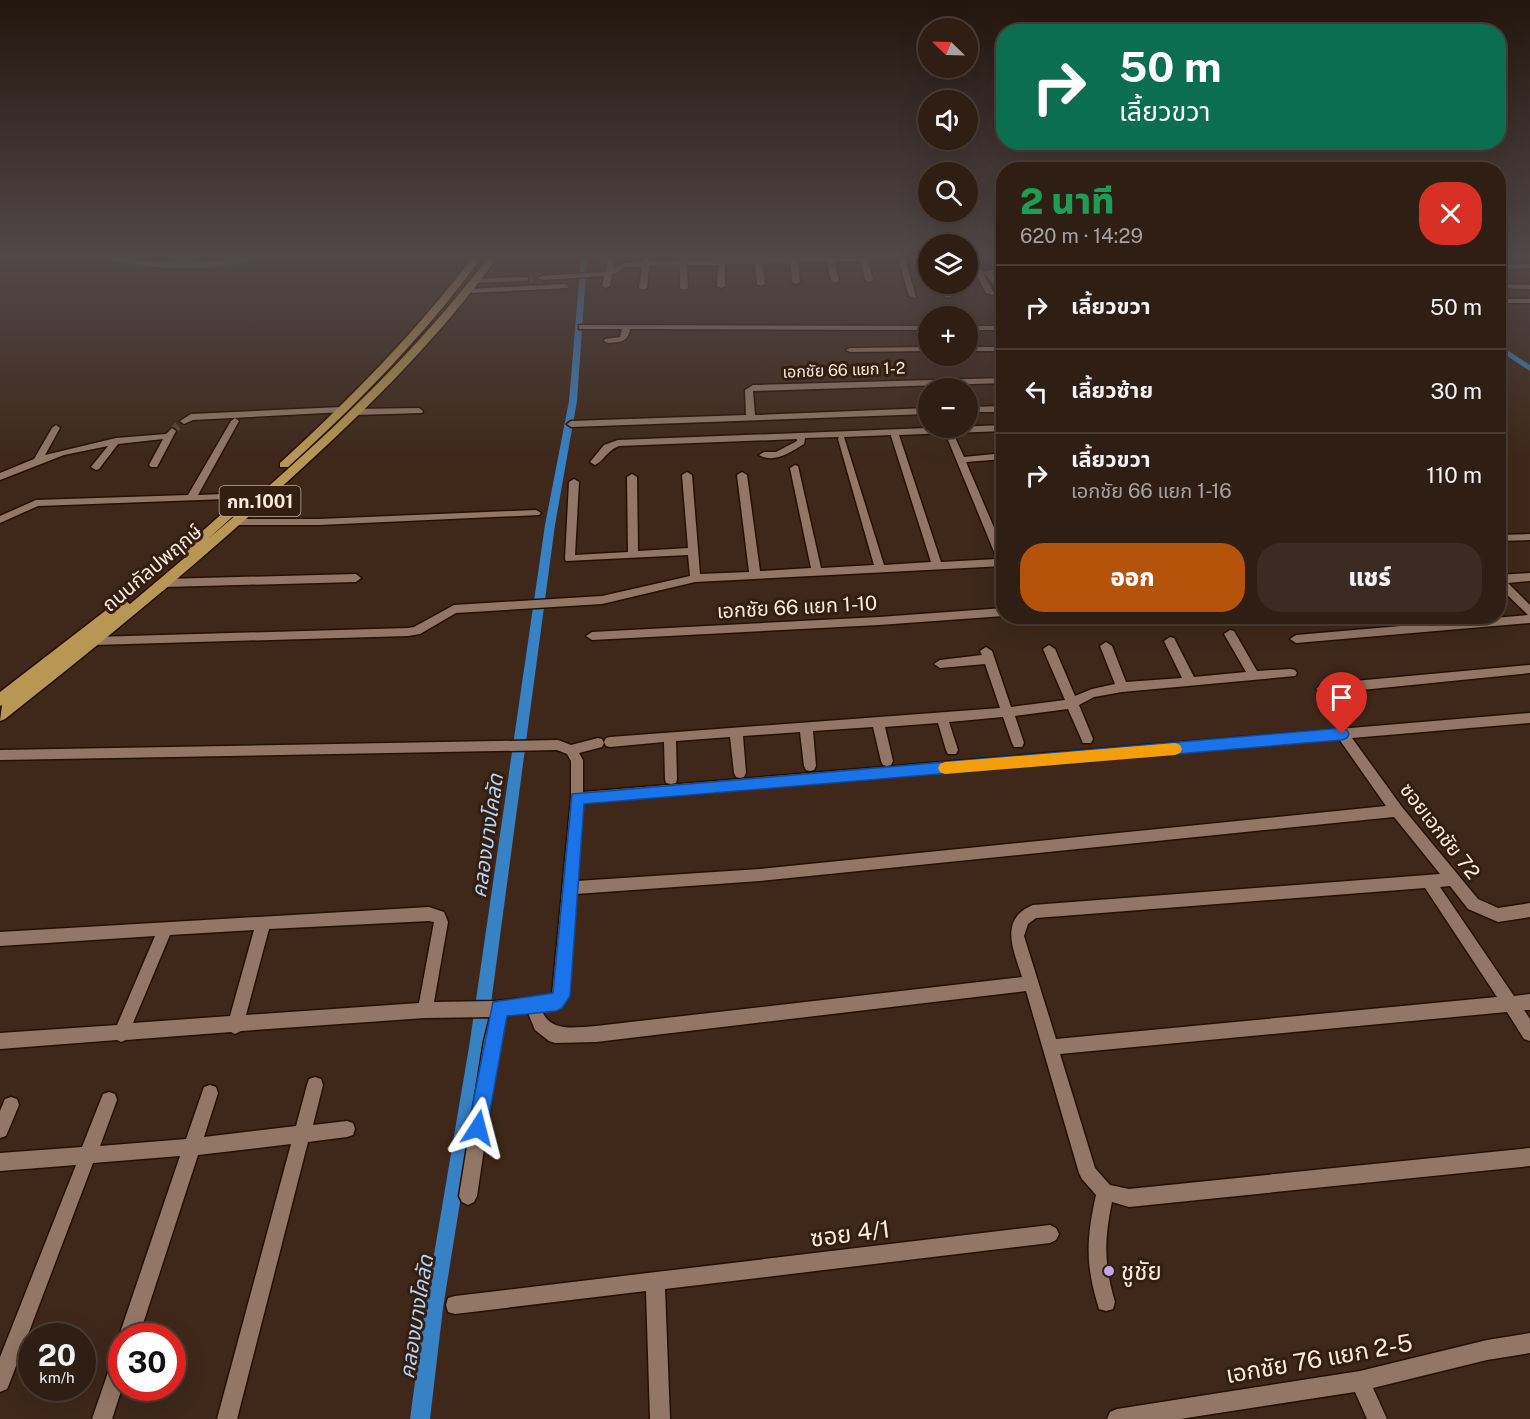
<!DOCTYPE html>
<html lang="th">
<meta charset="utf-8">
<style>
body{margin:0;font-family:"Public Sans","Noto Sans Thai",sans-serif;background:#3b2b22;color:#f1f3f6;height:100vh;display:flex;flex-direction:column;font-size:22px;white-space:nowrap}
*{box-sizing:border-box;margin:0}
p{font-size:20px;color:#a7a2a0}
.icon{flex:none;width:33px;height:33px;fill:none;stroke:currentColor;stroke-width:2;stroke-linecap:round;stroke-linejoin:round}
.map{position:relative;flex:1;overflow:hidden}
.details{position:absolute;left:996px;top:162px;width:510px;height:462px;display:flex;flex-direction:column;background:#2f1e14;border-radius:24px;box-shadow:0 6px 24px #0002,0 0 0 2px #4a3c34}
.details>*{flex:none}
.top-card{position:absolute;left:996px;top:24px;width:510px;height:126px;border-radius:24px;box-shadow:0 6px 24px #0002,0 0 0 2px #4a3c34;background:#0b6e4f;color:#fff;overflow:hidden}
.needle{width:39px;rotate:293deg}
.fabs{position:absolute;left:918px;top:18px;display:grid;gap:12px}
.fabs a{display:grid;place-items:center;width:60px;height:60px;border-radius:50%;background:#2f1e14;box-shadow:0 6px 24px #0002,0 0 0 2px #4a3c34;font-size:30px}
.speed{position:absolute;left:18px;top:1323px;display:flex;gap:12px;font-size:30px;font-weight:700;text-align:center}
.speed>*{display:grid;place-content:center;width:78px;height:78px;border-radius:50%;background:#2f1e14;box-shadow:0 6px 24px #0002,0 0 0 2px #4a3c34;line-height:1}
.speed small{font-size:15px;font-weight:400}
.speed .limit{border:9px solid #d22;background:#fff;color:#111}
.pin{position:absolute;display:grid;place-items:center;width:51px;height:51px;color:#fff;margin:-62px -26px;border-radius:50% 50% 50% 0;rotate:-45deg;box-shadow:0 0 6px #0007}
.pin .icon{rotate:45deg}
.me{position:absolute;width:66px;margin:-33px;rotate:9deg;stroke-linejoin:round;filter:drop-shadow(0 0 4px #0008)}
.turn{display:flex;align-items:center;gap:21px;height:126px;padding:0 24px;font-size:27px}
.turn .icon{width:78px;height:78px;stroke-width:2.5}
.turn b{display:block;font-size:42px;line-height:51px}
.round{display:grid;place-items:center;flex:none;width:63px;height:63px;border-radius:24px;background:#3b2b22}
.head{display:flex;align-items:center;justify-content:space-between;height:102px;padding:0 24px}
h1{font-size:36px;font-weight:800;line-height:45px;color:#1e9e55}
.primary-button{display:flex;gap:12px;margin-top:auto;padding:12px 24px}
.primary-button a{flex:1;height:69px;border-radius:24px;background:#b45309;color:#fff;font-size:24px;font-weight:800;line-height:69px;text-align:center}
.primary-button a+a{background:#3b2b22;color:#f1f3f6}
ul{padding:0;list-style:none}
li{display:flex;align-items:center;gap:18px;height:84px;padding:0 24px;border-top:2px solid #4a3c34}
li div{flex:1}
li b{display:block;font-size:22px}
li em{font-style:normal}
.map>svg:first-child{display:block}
</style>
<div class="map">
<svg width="1530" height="1419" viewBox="0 0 1530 1419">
<rect width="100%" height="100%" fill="#3f281a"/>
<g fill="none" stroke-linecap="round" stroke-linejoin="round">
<g fill="#3781c5" fill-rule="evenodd">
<path d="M109,258L183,264L257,258C230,272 136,271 109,258Z"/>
<polygon points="581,258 587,258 577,401 555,525 486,1041 443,1308 430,1419 410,1419 425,1308 470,1041 545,525 569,401"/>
<polygon points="1498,344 1530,365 1530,371 1498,350"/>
</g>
<g stroke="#5b4538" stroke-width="8" stroke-dasharray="8 4" stroke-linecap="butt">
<polyline points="525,279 542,278"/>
<polyline points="172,431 184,421"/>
</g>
<g stroke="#251004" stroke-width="3">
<g id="minor">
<polygon points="608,258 615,258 613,268 624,263 643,262 643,258 650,258 650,262 680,261 680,258 686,258 687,261 718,260 719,258 725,258 725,260 755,258 888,258 868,261 873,280 869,282 865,280 861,261 834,261 839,281 835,283 831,281 827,262 798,262 800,282 796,284 792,282 791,263 762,263 765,284 761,286 757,284 755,264 725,264 725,286 721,288 717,286 718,265 687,265 688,288 684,290 680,288 680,266 649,266 647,288 643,290 639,288 642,267 626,267 612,275 610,286 606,288 602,286 604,276 542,280 538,278 542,276 605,272"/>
<polygon points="898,258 905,258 916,298 909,296"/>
<polygon points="968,258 975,258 994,293 993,295 986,293"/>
<polygon points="1530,264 1530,268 1498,269 1498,265"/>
<polygon points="1004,267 1004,271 992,273 1004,288 1004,296 983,272"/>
<polygon points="525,277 528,277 528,281 475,283 471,281 475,279"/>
<polygon points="565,284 569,286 568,288 468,293 464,291 468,289"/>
<polygon points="939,284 946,284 952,295 951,297 945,297"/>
<polygon points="1498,284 1530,285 1530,289 1498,288"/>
<rect x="1498" y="299" width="32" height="4"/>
<rect x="1000" y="302" width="4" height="4"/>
<path d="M579,325L928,326V330L630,329C628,343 619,342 608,343L604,341L605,339L620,337L622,329H579Z"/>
<rect x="968" y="326" width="36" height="4"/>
<polygon points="928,347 928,351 850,352 846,350 850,348"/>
<rect x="968" y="347" width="36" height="4"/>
<polygon points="1004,378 1004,383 753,391 755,415 928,408 928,414 571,427 567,424 571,421 746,415 745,390 753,385"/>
<polygon points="1004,406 1004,412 968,412 968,407"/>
<polygon points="341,407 345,410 344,412 193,420 184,424 180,421 191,414"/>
<polygon points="419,408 423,411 422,413 355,415 351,412 355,409"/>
<polygon points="235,418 239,421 198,495 250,493 255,496 253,498 38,506 0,523 0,516 36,500 188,495 231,421"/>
<polygon points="56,425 60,428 45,455 116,438 166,434 172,428 176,431 157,467 151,467 149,465 163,439 118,444 99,469 96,470 91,467 108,446 64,455 0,480 0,473 34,459 52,428"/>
<path d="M1004,425V431L952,433L954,435L964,457L1004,453V459L966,462L1004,551V566L695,582L602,604L456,613L420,634L408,636L94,645L88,641L94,637L408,628L414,627L454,605L602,596L690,576L688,555L566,561L565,559L569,482L574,479L579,482L575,555L628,552L627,477L632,474L637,477L638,551L688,548L682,475L687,472L692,475L700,574L749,572L737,475L742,472L747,475L760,571L811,568L790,468L795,465L798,466L821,568L874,565L838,439L839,437L805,438L804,444C791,452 774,464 759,455L764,452H776L797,441V439L619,446C606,451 605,460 595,465L590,462L604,445L618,440ZM948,433L946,435L997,559L941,562L899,435ZM891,435V436L931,562L884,565L844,437Z"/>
<polygon points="536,510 541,513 539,515 319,525 236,525 231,522 236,519 319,519"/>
<polygon points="1530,534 1530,540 1498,541 1498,535"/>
<polygon points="1530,573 1530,581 1508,583 1530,605 1530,623 1296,643 1290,639 1296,635 1528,615 1498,586 1498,575"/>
<polygon points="356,574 361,578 356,582 165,587 160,583 165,579"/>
<polygon points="1004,608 1004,616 879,625 592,640 586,636 592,632 879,617"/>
<polygon points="1230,630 1234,631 1257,671 1291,669 1295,670 1297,673 1295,676 1122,692 1094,697 1079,705 1093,739 1091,743 1083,743 1068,709 1015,716 1024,743 1022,747 1014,747 1012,743 1003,717 949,722 958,750 956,754 948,754 946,750 938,723 885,727 893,761 891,765 887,766 883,765 881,761 873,727 813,731 816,766 814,770 810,771 806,770 804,766 800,732 743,736 746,773 744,777 740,778 736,777 734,773 730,737 676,741 677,779 676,783 671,784 666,783 665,779 664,742 610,747 606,746 604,742 606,738 610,737 1000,708 985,664 940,668 934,664 940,660 982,655 980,651 986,647 992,651 1011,707 1065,700 1043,649 1049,645 1055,649 1075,696 1092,689 1115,684 1100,646 1106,642 1112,646 1126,682 1182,678 1164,641 1170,637 1174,638 1194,677 1246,672 1224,634"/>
<polygon points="1530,665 1530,673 1322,694 1316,689 1322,684"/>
<path d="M1530,713V723L1352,738L1402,807L1478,899L1498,908L1530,903V917L1498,922L1468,909L1450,886L1440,887L1514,996L1530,994V1010H1524L1530,1019V1041L1524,1039L1507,1012L1060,1054L1095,1168L1110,1185L1129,1189L1530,1148V1166L1129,1207L1112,1202C1104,1240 1104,1265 1115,1302L1113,1309L1106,1311L1099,1309L1097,1302C1085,1262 1087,1235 1096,1195L1082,1179L1079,1173L1026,991L596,1042L555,1043L549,1041L535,1030L528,1013L506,1015L500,1041L477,1196L474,1202L468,1205L462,1202L459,1196L484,1041L490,1017L425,1018L241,1031L235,1034L231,1032L126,1040L121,1042L117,1040L0,1049V1033L117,1025L155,936L0,946V932L429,907L444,912L448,922L434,1002L495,1001L552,995L571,798V761L567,754L557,750L0,760V750L558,740L571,745L598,738L602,739L604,743L602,747L579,753L583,760V792ZM1339,739L1386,806L760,869L577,881L583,803ZM1394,817L1440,874L1033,905C998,919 1014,951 1022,977L596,1026C576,1027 551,1033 542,1011L561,1007L569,996L576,894L760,881ZM1425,888L1497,997L1056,1039L1024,936L1028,924L1036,918ZM429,921L434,922L419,1003L246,1015L269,929ZM254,930L230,1016L133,1023L170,935Z"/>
<polygon points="315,1077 321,1079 323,1085 313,1125 347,1121 353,1123 355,1129 353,1135 347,1137 308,1142 237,1419 217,1419 291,1144 198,1155 139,1336 122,1336 122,1341 119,1336 180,1156 93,1163 10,1382 7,1389 0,1392 0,1357 76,1165 0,1171 0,1153 82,1147 103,1094 109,1092 115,1094 117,1100 100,1146 186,1139 204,1087 210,1085 216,1087 218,1093 204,1137 296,1126 307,1085 309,1079"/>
<polygon points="11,1097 17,1099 19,1105 6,1136 0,1138 0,1111 5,1099"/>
<polygon points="1050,1225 1056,1228 1059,1234 1056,1240 1050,1243 665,1289 670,1419 650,1419 646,1291 455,1314 448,1312 446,1305 448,1298 455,1296"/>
<polygon points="1530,1333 1530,1353 1487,1360 1373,1388 1387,1419 1367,1419 1355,1392 1180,1419 1107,1419 1110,1412 1117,1409 1360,1371 1487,1340"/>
<polygon points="122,1350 122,1388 112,1419 92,1419 115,1352"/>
</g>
</g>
<g stroke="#251004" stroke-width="3">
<g id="primary">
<path d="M472,258H481C425,335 358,403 288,467H280V463C350,399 415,333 472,258Z"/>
<path d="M488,258H497C434,345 356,420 276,492C189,571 98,646 5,719L0,721L2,705L0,706V692L118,601L123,599L130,604L188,555H180L179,552L244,494H252L254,497L208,539C309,453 407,363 488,258Z"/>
</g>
</g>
<use href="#minor" fill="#927766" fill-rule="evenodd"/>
<use href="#primary" fill="#b89754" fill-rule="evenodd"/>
</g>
<linearGradient id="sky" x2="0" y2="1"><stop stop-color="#23160e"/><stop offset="0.56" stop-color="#524849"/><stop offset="1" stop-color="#524849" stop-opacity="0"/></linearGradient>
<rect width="1530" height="457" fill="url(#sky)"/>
<polygon fill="#1a73e8" stroke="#114b97" stroke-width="1.5" points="1342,728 1347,730 1349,734 1347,738 1342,740 584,804 570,996 562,1008 556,1011 507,1016 487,1128 484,1135 478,1138 471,1135 468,1128 493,1002 553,993 572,794"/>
<polygon fill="#f59e0b" points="1175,743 1180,745 1182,749 1180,753 1175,755 945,774 940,772 938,768 940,764 945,762"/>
<circle fill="#c0a8f4" stroke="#341e10" stroke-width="2" cx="1109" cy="1271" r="6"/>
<g text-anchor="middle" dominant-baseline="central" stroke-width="6" stroke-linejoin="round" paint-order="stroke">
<g font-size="16" fill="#faeae1" stroke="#341e10">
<text transform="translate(844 370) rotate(-2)">เอกชัย 66 แยก 1-2</text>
</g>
<rect fill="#341e10" stroke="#bfada2" stroke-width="1.5" x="219.5" y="486" width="81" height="30" rx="4.5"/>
<g font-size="18" font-weight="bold" fill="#faeae1">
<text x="260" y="501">กท.1001</text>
</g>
<g font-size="20" fill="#faeae1" stroke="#341e10">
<text transform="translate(152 568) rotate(-40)">ถนนกัลปพฤกษ์</text>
<text transform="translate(797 607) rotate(-3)">เอกชัย 66 แยก 1-10</text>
<text transform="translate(1440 831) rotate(52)">ซอยเอกชัย 72</text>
</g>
<g font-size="21" font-style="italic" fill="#b2d5f9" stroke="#341e10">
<text transform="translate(487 836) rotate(-82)">คลองบางโคลัด</text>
<text transform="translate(416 1317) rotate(-81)">คลองบางโคลัด</text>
</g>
<g font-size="24" fill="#faeae1" stroke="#341e10">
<text transform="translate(850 1233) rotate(-7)">ซอย 4/1</text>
<text transform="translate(1319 1358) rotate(-10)">เอกชัย 76 แยก 2-5</text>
</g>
<g font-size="24" fill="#faeae1" stroke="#341e10" text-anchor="start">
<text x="1121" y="1271">ชูชัย</text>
</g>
</g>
</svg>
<div class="fabs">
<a><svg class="needle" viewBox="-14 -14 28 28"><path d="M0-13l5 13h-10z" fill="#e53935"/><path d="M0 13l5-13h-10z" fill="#a7a2a0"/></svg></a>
<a><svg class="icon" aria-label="sound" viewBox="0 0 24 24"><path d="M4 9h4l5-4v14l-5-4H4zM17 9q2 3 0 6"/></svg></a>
<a><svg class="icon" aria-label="search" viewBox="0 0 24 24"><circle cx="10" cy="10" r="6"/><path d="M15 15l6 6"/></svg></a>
<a><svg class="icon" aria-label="layers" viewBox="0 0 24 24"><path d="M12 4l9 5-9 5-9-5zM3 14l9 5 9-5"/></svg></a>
<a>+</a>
<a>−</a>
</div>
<div class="speed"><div>20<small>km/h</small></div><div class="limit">30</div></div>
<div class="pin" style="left:1342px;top:734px;background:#d93025"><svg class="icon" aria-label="arrive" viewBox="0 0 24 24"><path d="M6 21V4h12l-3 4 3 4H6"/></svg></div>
<svg class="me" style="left:478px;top:1128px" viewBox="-20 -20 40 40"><path d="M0-17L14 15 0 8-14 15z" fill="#1a73e8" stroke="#fff" stroke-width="4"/></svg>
<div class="top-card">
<div class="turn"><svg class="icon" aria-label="right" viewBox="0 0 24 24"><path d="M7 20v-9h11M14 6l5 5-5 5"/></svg><div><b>50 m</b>เลี้ยวขวา</div></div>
</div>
<section class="details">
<div class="head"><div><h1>2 นาที</h1><p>620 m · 14:29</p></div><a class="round" style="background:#d93025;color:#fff"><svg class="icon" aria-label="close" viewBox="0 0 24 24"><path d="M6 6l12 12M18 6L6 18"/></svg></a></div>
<ul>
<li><svg class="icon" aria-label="right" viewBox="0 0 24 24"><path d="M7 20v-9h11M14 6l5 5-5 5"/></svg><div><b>เลี้ยวขวา</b></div><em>50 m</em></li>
<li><svg class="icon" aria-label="left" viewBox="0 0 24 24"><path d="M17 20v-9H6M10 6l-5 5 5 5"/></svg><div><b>เลี้ยวซ้าย</b></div><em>30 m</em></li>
<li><svg class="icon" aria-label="right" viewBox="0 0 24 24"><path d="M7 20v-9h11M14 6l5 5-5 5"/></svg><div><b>เลี้ยวขวา</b><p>เอกชัย 66 แยก 1-16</p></div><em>110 m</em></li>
</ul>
<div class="primary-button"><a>ออก</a><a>แชร์</a></div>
</section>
</div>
